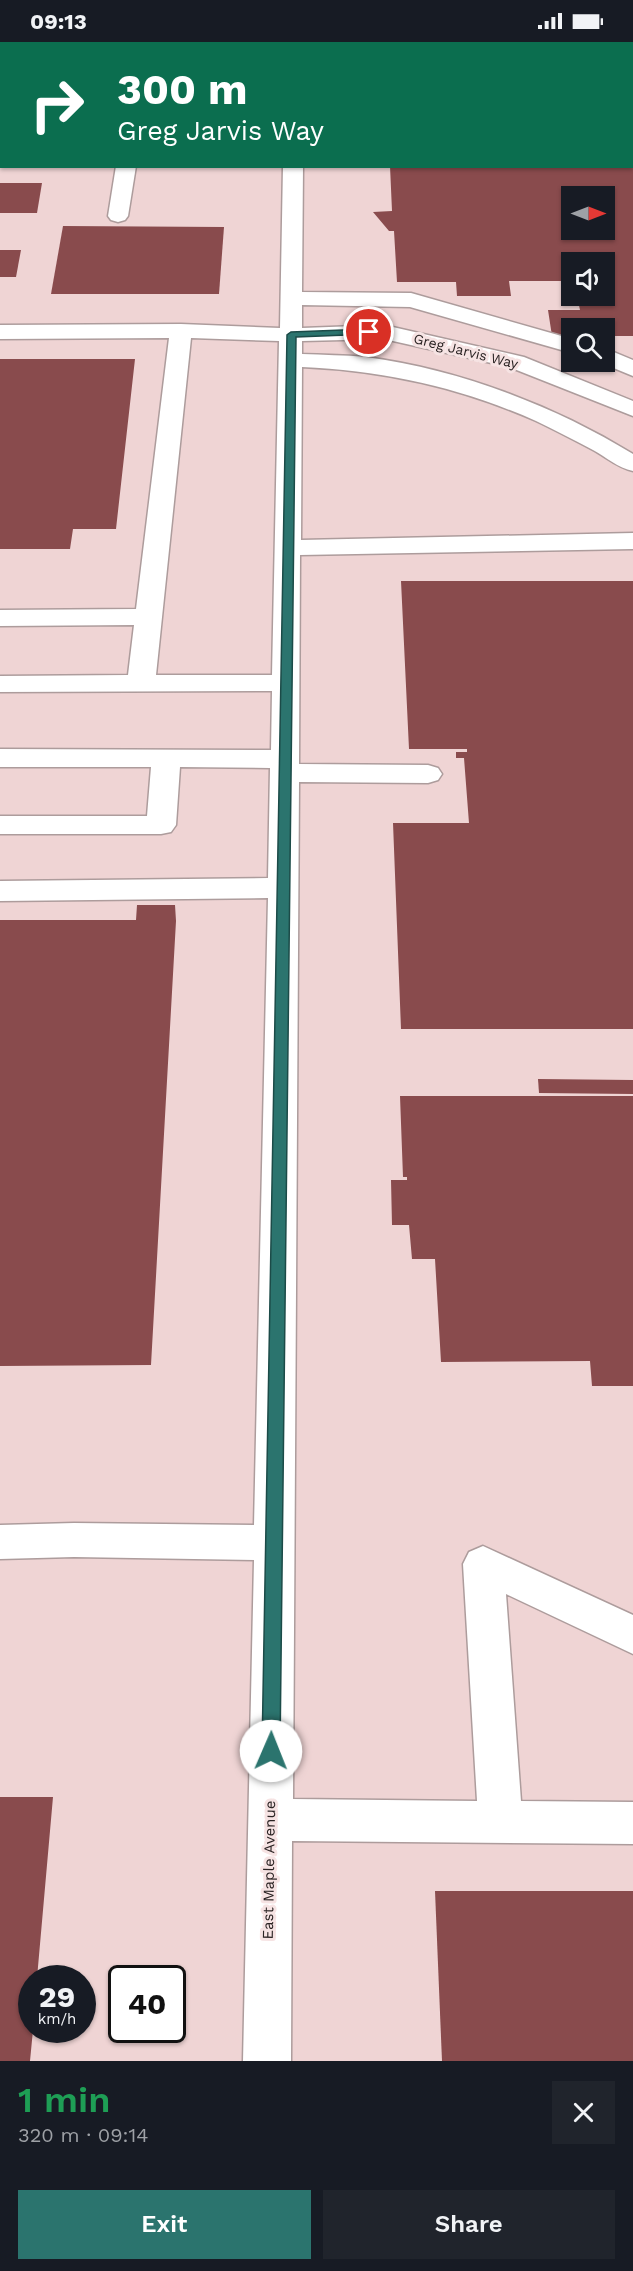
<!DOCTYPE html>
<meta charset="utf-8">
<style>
body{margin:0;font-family:"Work Sans",sans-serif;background:#20242c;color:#f1f3f6;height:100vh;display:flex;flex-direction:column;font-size:22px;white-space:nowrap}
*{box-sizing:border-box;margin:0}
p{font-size:20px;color:#9ea1a6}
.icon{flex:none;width:33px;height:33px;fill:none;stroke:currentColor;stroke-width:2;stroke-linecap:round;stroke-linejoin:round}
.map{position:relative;height:2019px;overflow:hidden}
.sheet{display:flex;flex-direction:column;background:#171b24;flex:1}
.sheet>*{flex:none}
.banner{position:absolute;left:0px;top:0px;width:633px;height:126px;box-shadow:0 2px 4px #0004;background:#0b6e4f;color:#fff;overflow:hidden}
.needle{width:39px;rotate:90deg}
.tools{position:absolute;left:561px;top:144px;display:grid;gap:12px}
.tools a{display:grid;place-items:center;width:54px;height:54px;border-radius:0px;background:#171b24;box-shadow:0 2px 4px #0004;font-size:30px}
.speed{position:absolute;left:18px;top:1923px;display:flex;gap:12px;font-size:30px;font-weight:700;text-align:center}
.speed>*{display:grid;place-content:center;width:78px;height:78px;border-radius:50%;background:#171b24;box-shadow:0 2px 4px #0004;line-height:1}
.speed small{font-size:15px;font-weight:400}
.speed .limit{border:3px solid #111;border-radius:9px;background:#fff;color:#111}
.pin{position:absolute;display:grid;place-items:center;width:51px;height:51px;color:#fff;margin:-26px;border:3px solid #fff;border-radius:50%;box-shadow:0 2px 6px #0007}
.me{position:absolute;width:66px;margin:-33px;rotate:1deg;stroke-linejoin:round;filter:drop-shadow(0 0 4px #0008)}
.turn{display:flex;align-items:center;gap:21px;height:126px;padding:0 18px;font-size:27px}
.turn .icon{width:78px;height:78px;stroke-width:2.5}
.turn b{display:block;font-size:42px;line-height:51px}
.round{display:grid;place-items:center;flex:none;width:63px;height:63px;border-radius:0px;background:#20242c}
.overview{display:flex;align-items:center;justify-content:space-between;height:102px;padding:0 18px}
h1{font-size:36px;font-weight:600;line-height:45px;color:#1e9e55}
.primary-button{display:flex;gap:12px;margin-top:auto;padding:12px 18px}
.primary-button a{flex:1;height:69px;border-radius:0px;background:#2b746e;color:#fff;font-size:24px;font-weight:600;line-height:69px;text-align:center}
.primary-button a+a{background:#20242c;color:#f1f3f6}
.status{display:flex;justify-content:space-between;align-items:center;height:42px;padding:0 30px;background:#171b24;direction:ltr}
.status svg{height:16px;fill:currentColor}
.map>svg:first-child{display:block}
</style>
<div class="status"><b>09:13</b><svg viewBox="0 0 49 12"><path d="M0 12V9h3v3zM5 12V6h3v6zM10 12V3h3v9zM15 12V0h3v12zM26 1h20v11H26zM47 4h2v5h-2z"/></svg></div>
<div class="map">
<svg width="633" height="2019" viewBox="0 0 633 2019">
<rect width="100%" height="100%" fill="#f6e3e3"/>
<path fill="#efd4d4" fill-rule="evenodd" d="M0,0H633V2019H0ZM2,2H632V124H2ZM572,154H604V188H572ZM572,220H604V254H572ZM572,286H604V320H572ZM32,1936H82V1988H32ZM122,1936H172V1988H122Z"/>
<g fill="#894b4d" fill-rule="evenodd">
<path d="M390,124H633V294H604V286H572V294H552L548,268H580L577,254H604V220H572V239H509L511,254H457L456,240H397L394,189H389L373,170L392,169ZM572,154H604V188H572Z"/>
<polygon points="0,141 42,141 37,171 0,171"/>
<polygon points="63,184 224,185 219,252 51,252"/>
<polygon points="0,208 21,208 16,235 0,235"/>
<polygon points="0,317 135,317 116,487 73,487 70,507 0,507"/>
<polygon points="401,539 633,539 633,987 401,987 393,781 469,781 464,716 456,716 456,710 467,710 467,707 409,707"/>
<polygon points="137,863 175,863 176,879 151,1323 0,1324 0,878 136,878"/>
<polygon points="538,1037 633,1038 633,1052 539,1051"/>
<polygon points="400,1054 633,1054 633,1344 592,1344 590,1319 441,1320 435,1217 412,1217 409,1183 392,1183 391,1138 407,1138 407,1135 403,1135"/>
<polygon points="0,1755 53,1755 37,1936 32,1936 33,1988 30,2019 0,2019"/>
<polygon points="435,1849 633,1849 633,2019 442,2019"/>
</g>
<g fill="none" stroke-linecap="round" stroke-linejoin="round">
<g stroke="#ad9c9c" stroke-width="3">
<g id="minor">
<rect x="290" y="0" width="18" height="2"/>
<polygon points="362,0 389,0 390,2 363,2"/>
<polygon points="567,0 585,0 586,2 568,2"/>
<polygon points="632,30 633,30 633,42 632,41"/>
<polygon points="632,76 633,76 633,89 632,88"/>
<rect x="0" y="109" width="2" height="12"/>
<polygon points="116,124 136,124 128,174 125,178 118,180 111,178 108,174"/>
<path d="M283,124H303L302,250L411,251L572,297V311L410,265L302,263V286L384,283L524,315L633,359V374L509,325L384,297L302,299V312C323,313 345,313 366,315C458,327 555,364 633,412V429C618,426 606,415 593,408C574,398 555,388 536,379C459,345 386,329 302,325L301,498L633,491V507L300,513L299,722L428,723L438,726L442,732L438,738L428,741L299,740L293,1757L477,1759L463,1522L469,1510L483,1504L633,1573V1612L506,1552L521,1759L633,1760V1802L292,1799L291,2019H243L254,1518L74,1515L0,1517V1483L74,1481L254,1483L268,856L0,859V839L268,836L270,726L180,725L176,783L171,790L161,792H0V774H147L151,725H0V707L271,708L272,649L0,650V634L128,633L134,583L0,584V568L136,567L169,296L0,297V283L181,282L280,286ZM191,296L279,299L272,633H156Z"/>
<polygon points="604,306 633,318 633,334 599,320 604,320"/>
</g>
</g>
<use href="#minor" fill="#fff" fill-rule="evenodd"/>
</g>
<polygon fill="#2b746e" stroke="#1c4b48" stroke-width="1.5" points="369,287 372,288 372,292 296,295 280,1709 277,1715 271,1717 265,1715 262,1709 287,293 291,290"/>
<g text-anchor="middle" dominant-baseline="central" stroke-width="6" stroke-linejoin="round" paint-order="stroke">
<g font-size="14" fill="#2a2323" stroke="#f6e3e3">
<text transform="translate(466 309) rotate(14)">Greg Jarvis Way</text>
</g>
<g font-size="15" fill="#2a2323" stroke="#f6e3e3">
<text transform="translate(269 1828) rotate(-89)">East Maple Avenue</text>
</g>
</g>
</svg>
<div class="tools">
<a><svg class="needle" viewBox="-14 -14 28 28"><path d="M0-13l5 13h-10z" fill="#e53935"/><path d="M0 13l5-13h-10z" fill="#9ea1a6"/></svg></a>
<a><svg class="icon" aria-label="sound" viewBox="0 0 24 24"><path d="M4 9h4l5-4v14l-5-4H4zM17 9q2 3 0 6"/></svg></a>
<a><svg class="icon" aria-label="search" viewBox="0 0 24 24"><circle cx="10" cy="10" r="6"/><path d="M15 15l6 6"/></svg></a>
</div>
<div class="speed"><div>29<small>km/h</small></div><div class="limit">40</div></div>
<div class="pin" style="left:369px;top:290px;background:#d93025"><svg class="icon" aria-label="arrive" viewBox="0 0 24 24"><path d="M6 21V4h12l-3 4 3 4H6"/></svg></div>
<svg class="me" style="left:271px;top:1709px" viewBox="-20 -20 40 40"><circle r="19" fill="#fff"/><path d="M0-13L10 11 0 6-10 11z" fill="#2b746e"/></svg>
<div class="banner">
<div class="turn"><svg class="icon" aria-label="right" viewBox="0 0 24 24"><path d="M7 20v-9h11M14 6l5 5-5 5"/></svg><div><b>300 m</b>Greg Jarvis Way</div></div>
</div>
</div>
<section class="sheet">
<div class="overview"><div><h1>1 min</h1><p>320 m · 09:14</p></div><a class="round"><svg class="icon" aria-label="close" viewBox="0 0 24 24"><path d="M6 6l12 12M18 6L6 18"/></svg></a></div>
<div class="primary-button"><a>Exit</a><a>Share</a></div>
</section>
